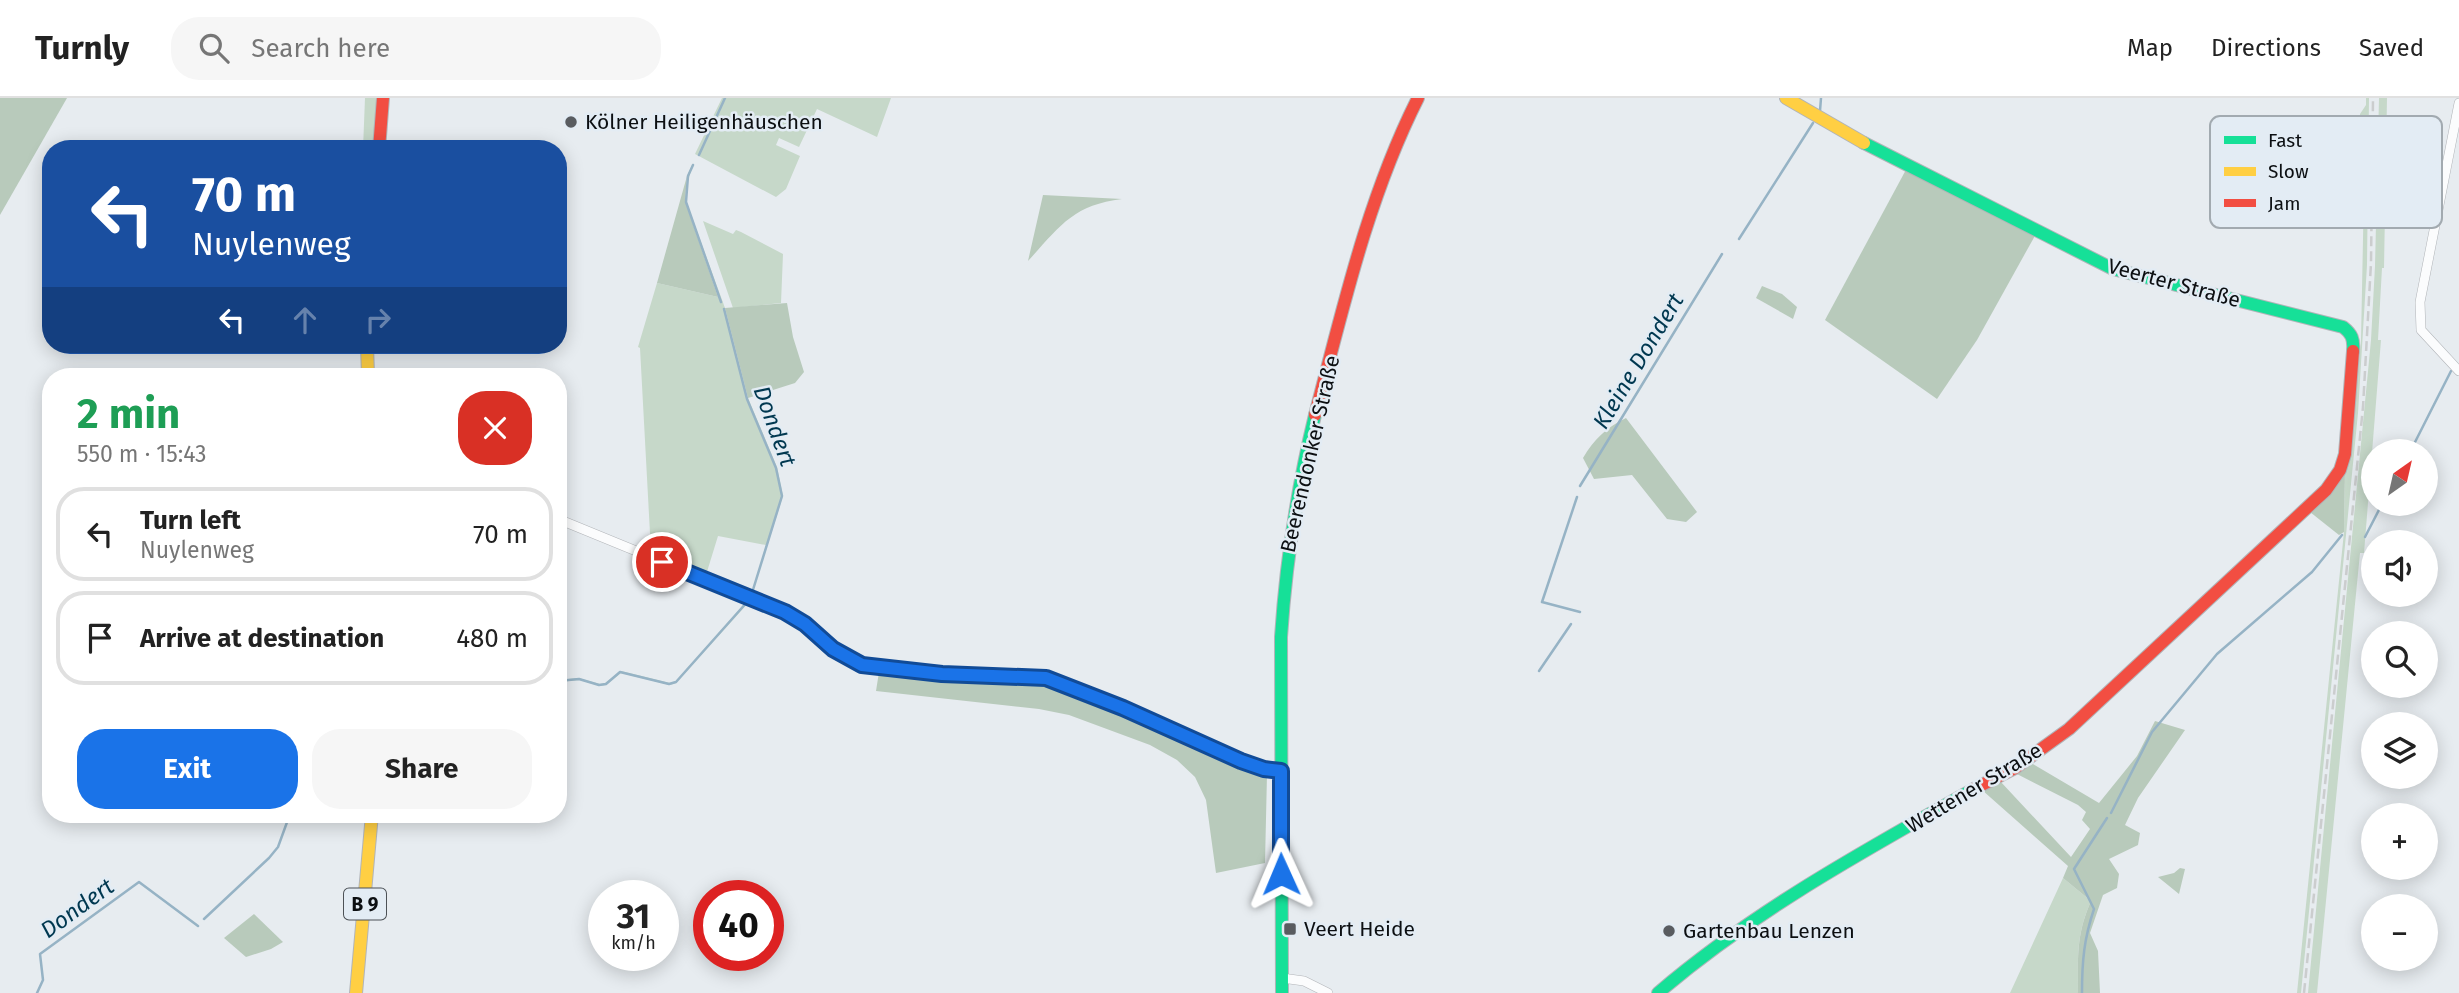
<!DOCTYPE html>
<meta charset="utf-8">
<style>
body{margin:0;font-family:"Fira Sans",sans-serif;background:#f6f6f6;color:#222;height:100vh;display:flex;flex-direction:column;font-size:26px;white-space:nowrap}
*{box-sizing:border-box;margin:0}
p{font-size:23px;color:#767676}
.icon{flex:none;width:38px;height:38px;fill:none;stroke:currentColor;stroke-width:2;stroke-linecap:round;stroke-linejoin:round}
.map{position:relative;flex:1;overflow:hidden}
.panel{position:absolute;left:42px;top:270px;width:525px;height:455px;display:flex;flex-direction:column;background:#fff;border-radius:28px;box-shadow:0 4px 18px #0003}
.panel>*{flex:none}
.hud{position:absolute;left:42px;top:42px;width:525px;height:214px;border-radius:28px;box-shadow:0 4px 18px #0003;background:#1a4fa0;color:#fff;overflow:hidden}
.needle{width:46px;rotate:34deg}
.controls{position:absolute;left:2361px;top:341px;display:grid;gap:14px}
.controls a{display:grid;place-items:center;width:77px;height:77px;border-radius:50%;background:#fff;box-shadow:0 4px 18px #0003;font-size:35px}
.speed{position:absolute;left:588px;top:782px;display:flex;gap:14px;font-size:35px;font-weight:700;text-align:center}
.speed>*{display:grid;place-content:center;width:91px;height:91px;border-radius:50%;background:#fff;box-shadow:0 4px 18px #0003;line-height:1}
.speed small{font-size:18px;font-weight:400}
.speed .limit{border:10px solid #d22;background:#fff;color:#111}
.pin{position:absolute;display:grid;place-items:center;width:60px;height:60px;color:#fff;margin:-30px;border:4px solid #fff;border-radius:50%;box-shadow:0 2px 7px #0007}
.me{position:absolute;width:77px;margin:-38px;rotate:359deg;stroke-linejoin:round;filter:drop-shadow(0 0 5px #0008)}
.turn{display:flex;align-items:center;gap:24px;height:147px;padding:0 35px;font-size:32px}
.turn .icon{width:91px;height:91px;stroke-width:2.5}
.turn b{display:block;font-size:49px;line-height:60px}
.lanes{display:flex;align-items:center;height:66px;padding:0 35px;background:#0003;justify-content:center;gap:35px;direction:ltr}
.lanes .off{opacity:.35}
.round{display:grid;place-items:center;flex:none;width:74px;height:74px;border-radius:28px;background:#f6f6f6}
.summary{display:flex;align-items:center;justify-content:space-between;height:119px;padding:0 35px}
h1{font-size:42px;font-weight:700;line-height:52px;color:#1e9e55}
.cta{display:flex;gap:14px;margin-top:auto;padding:14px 35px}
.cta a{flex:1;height:80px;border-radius:28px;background:#1a73e8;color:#fff;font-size:28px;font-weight:700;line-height:80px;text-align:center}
.cta a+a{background:#f6f6f6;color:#222}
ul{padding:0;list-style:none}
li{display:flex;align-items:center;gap:21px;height:94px;margin:0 14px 10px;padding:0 21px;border:4px solid #e0e0e0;border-radius:28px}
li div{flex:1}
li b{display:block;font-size:26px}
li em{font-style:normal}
header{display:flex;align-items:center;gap:42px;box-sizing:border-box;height:98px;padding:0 35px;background:#fff;border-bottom:2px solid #e0e0e0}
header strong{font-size:33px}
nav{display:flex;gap:38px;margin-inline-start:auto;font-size:24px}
.search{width:490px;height:63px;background:#f6f6f6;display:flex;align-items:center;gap:18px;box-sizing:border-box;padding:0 24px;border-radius:28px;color:#767676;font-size:26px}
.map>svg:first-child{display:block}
</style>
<header>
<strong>Turnly</strong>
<div class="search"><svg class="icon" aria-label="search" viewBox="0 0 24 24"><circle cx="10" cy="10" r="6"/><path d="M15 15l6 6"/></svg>Search here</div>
<nav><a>Map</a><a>Directions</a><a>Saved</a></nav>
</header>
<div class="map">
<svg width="2459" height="895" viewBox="0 0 2459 895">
<rect width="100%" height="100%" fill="#e7ecf0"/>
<g fill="#c6d8c9">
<polygon points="365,0 377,0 373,51 363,51"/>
<polygon points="722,0 891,0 877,39 817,11 799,49 779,40 776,47 800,58 786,91 776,99 695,56"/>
<polygon points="2366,0 2369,0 2367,167 2358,315 2301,895 2297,895 2344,434 2345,372 2352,337 2361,242 2365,40 2360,39 2360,16 2366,7"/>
<polygon points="2379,0 2387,0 2384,170 2382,170 2378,242 2381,242 2364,455 2360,455 2317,895 2308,895 2371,242 2375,168"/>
<polygon points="693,65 686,91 686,103 725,210 748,300 777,369 783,398 752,496 766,447 718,438 706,477 651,454 640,250 638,249 657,185 718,199 685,103 687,78"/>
<polygon points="703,123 733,136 736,132 741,134 783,156 781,205 733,210"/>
<polygon points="747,503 749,504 676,585 670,587 621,575 606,587 600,588 580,582 558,584 558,582 579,580 600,586 605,585 621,573 670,585 676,583"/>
<path d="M2063,780L2091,803C2076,837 2078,858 2078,895H2010Z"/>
</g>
<g fill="#b8cabb">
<polygon points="0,0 67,0 0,117"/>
<polygon points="1908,68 2037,134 1977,242 1937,301 1825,222"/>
<polygon points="687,78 685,103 718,199 657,185"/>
<path d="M1043,97L1122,101C1073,107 1060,128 1028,163Z"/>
<polygon points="1762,188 1782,196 1797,209 1793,221 1756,200"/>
<polygon points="787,205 793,239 804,274 795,285 748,300 725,210"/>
<path d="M1626,320L1697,414L1686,424L1667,421L1632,377L1594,381L1583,360C1594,341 1606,330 1626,320Z"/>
<polygon points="2345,372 2344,434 2339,437 2310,414"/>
<polygon points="879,574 942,580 1045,584 1065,589 1267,676 1265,765 1216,775 1206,702 1195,679 1177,662 1150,647 1069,617 1039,611 876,593"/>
<path d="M2155,623L2185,632L2138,700L2125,727L2140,735L2138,747L2109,761L2119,776L2117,790L2103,797L2090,835L2098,853L2100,895H2078C2078,859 2076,837 2091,803L2063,780L2068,768L1982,692L2000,683L2071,759L2090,731L2082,722L2086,714L2078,707L2015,675L2031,665L2099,705L2137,658Z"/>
<polygon points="2180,770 2185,771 2179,796 2158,779 2174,775"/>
<polygon points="254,816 283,844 271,851 246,859 224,840"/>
</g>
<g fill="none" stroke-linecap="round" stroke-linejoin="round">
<g stroke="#96b3c5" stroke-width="2.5">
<polyline points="1820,13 1821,0"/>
<polyline points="699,57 725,0"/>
<polyline points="693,67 688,78 686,104 721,204"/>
<polyline points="1739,141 1813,25"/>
<polyline points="724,211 747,301 776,370 782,398 752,495"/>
<polyline points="2410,354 2451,273"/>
<polyline points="1580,388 1722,156"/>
<polyline points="1577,399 1542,504 1580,514"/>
<polyline points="2365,439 2382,406"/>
<polyline points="1539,573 1571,526"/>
<polyline points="558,583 579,581 599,587 606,586 620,574 669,586 676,584 748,503"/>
<polyline points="2111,715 2152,634 2217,556 2312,474 2342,437"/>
<polyline points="204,821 269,760 278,749 290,716"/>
<polyline points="37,895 43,882 40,856 139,784 198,828"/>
<path d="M2082,895C2082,863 2084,841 2094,811L2074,771L2107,720"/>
</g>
<g stroke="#b1b4b8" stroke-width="10">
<g id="street">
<polyline points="2459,5 2420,204 2421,232 2459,273"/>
<polyline points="558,421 785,514 805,526 847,560 862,567 942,576 1047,580 1123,610 1190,641 1264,672 1281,673"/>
<polyline points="1282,880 1304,883 1328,895"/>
</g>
</g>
<g stroke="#b1b4b8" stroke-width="14">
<g id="fast">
<path d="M1864,45L2113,171L2343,229C2352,236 2354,241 2353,253"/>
<path d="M1282,895L1281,539C1286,463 1297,391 1315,317"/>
<path d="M1658,895C1754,813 1862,754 1972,692"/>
</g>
</g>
<g stroke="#b1b4b8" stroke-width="14">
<g id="slow">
<polyline points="1786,0 1864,45"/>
<polyline points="367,247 368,278"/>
<polyline points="356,895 372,716"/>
</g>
</g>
<g stroke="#b1b4b8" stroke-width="14">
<g id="jam">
<polyline points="379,51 383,0"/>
<path d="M1315,317C1343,210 1368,99 1418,0"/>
<polyline points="1972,692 2015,670 2069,631 2326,392 2340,372 2345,356 2353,253"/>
</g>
</g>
<use href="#street" stroke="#fbfcfd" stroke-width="9"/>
<use href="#fast" stroke="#16e098" stroke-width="12"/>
<use href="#slow" stroke="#ffcf43" stroke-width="12"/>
<use href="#jam" stroke="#f24e42" stroke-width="12"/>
<polyline stroke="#cbcdce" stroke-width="2.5" stroke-dasharray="10 5" stroke-linecap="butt" points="2304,895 2363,309 2371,165 2373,0"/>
</g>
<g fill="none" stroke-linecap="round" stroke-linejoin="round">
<g stroke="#114b97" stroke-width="18">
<polyline id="route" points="662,464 785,514 805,526 833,551 862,567 942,576 1046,580 1123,610 1241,663 1264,671 1281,673 1281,776"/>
</g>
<use href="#route" stroke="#1a73e8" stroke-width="12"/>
</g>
<g fill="#595c60" stroke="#e3ecf4" stroke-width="2.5">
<circle cx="571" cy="24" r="7"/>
<rect x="1283" y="824" width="14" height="14" rx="3.5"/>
<circle cx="1669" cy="833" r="7"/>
</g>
<g text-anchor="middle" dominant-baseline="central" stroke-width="5" stroke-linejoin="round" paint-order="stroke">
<rect fill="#e3ecf4" stroke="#4c5156" stroke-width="2" x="344" y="790.5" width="42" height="31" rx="5"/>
<g font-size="19" font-weight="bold" fill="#0c0f12">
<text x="365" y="806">B 9</text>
</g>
<g font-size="21" fill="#0c0f12" stroke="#e3ecf4" text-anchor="start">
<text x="585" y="24">Kölner Heiligenhäuschen</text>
<text x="1304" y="831">Veert Heide</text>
<text x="1683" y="833">Gartenbau Lenzen</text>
</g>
<g font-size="21" fill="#0c0f12" stroke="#e3ecf4">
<text transform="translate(2174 185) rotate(15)">Veerter Straße</text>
<text transform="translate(1310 356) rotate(-77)">Beerendonker Straße</text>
<text transform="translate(1974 690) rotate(-31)">Wettener Straße</text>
</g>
<g font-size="23" font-style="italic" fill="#003850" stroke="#e3ecf4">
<text transform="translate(1638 263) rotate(-59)">Kleine Dondert</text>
<text transform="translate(775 328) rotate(70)">Dondert</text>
<text transform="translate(77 810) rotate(-36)">Dondert</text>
</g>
</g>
<rect x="2210" y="18" width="232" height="112" rx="10" fill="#e3ecf4" stroke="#a2aab0" stroke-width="2"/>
<rect x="2224" y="38" width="32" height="8" fill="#16e098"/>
<rect x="2224" y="69" width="32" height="9" fill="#ffcf43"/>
<rect x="2224" y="101" width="32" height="8" fill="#f24e42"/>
<g font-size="19" fill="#0c0f12">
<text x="2268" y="49">Fast</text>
<text x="2268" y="80">Slow</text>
<text x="2268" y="112">Jam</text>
</g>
</svg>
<div class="controls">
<a><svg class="needle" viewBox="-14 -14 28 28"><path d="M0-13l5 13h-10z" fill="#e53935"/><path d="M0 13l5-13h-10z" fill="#767676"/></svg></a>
<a><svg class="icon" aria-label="sound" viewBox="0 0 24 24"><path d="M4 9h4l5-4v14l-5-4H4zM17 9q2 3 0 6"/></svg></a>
<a><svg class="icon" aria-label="search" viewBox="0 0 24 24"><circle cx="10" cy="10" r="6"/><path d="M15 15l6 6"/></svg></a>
<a><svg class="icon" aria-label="layers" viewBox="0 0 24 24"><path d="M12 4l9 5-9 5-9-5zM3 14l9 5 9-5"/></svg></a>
<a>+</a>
<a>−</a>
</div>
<div class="speed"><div>31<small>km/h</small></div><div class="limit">40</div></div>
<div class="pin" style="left:662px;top:464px;background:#d93025"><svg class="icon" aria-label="arrive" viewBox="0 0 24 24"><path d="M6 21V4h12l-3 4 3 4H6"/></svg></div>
<svg class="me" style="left:1281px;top:776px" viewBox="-20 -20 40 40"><path d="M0-17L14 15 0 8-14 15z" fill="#1a73e8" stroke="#fff" stroke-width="4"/></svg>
<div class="hud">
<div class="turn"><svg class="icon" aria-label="left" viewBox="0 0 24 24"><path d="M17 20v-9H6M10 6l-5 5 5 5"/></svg><div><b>70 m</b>Nuylenweg</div></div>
<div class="lanes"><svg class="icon" aria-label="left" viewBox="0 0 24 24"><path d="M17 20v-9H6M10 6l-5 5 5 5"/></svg><svg class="icon off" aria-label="ahead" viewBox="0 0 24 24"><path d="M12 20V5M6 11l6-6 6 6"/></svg><svg class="icon off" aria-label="right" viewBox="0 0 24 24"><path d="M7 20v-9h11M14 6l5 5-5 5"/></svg></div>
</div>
<section class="panel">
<div class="summary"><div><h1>2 min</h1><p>550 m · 15:43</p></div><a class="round" style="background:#d93025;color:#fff"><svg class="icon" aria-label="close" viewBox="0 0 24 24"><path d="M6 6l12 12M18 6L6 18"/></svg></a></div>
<ul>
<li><svg class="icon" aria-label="left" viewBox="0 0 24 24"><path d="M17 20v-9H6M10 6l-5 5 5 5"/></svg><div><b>Turn left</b><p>Nuylenweg</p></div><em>70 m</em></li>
<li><svg class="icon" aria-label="arrive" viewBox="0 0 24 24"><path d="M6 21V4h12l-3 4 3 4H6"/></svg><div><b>Arrive at destination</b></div><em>480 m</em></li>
</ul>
<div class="cta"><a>Exit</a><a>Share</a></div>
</section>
</div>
